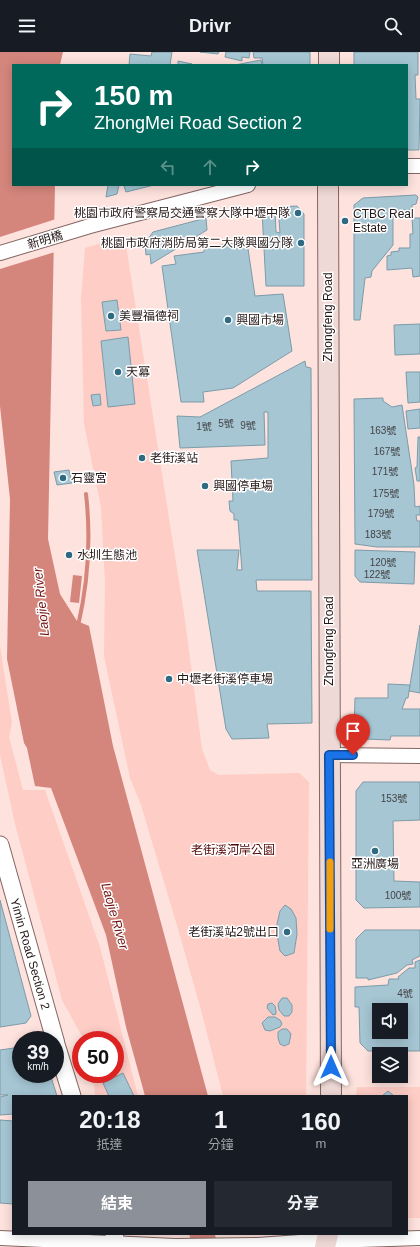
<!DOCTYPE html>
<html lang="zh-TW">
<meta charset="utf-8">
<style>
body{margin:0;font-family:Helvetica,"Noto Sans TC",sans-serif;background:#242831;color:#f1f3f6;height:100vh;display:flex;flex-direction:column;font-size:15px;white-space:nowrap}
*{box-sizing:border-box;margin:0}
p{font-size:13px;color:#9ea1a6}
.icon{flex:none;width:22px;height:22px;fill:none;stroke:currentColor;stroke-width:2;stroke-linecap:round;stroke-linejoin:round}
.map{position:relative;flex:1;overflow:hidden}
.panel{position:absolute;left:12px;top:1043px;width:396px;height:140px;display:flex;flex-direction:column;background:#171b24;border-radius:0px;box-shadow:0 2px 10px #0003}
.panel>*{flex:none}
.banner{position:absolute;left:12px;top:12px;width:396px;height:122px;border-radius:0px;box-shadow:0 2px 10px #0003;background:#00695c;color:#fff;overflow:hidden}
.tools{position:absolute;left:372px;top:951px;display:grid;gap:8px}
.tools a{display:grid;place-items:center;width:36px;height:36px;border-radius:0px;background:#171b24;box-shadow:0 2px 10px #0003;font-size:20px}
.speed{position:absolute;left:12px;top:979px;display:flex;gap:8px;font-size:20px;font-weight:700;text-align:center}
.speed>*{display:grid;place-content:center;width:52px;height:52px;border-radius:50%;background:#171b24;box-shadow:0 2px 10px #0003;line-height:1}
.speed small{font-size:10px;font-weight:400}
.speed .limit{border:6px solid #d22;background:#fff;color:#111}
.pin{position:absolute;display:grid;place-items:center;width:34px;height:34px;color:#fff;margin:-41px -17px;border-radius:50% 50% 50% 0;rotate:-45deg;box-shadow:0 0 4px #0007}
.pin .icon{rotate:45deg}
.me{position:absolute;width:44px;margin:-22px;rotate:0deg;stroke-linejoin:round;filter:drop-shadow(0 0 3px #0008)}
.turn{display:flex;align-items:center;gap:14px;height:84px;padding:0 16px;font-size:18px}
.turn .icon{width:52px;height:52px;stroke-width:2.5}
.turn b{display:block;font-size:28px;line-height:34px}
.lanes{display:flex;align-items:center;height:38px;padding:0 16px;background:#0003;justify-content:center;gap:20px;direction:ltr}
.lanes .off{opacity:.35}
.eta{display:flex;justify-content:space-evenly;align-items:center;height:68px;text-align:center}
.eta b{font-size:24px;font-weight:700;line-height:28px}
.cta{display:flex;gap:8px;margin-top:auto;padding:8px 16px}
.cta a{flex:1;height:46px;border-radius:0px;background:#8c9099;color:#fff;font-size:16px;font-weight:700;line-height:46px;text-align:center}
.cta a+a{background:#242831;color:#f1f3f6}
header{display:flex;justify-content:space-between;align-items:center;height:52px;padding:0 16px;background:#171b24;font-size:18px;font-weight:700}
.map>svg:first-child{display:block}
</style>
<header><svg class="icon" aria-label="menu" viewBox="0 0 24 24"><path d="M4 6h16M4 12h16M4 18h16"/></svg>Drivr<svg class="icon" aria-label="search" viewBox="0 0 24 24"><circle cx="10" cy="10" r="6"/><path d="M15 15l6 6"/></svg></header>
<div class="map">
<svg width="420" height="1195" viewBox="0 0 420 1195">
<rect width="100%" height="100%" fill="#fee2dd"/>
<g fill="#fecdc6">
<polygon points="119,186 125,187 184,561 202,697 210,718 218,723 299,721 309,730 306,1044 223,1044 201,958 178,877 141,753 130,726 104,604 105,530 101,455 84,372 81,247 85,196"/>
<polygon points="0,594 12,671 9,685 23,738 45,738 100,895 138,1044 95,1044 93,1022 115,1022 115,988 84,988 62,948 15,772 0,703"/>
<polygon points="357,1035 420,1035 420,1166 407,1166 407,1044 356,1044"/>
</g>
<g fill="#d5867c">
<polygon points="0,0 63,0 60,13 13,13 13,133 55,133 48,487 60,542 77,569 89,574 113,694 208,1044 145,1044 126,975 106,883 51,736 35,734 27,696 24,691 7,607 10,447 0,354"/>
<polygon points="73,523 82,524 79,551 70,550"/>
</g>
<polygon fill="#fee2dd" points="56,167 55,200 0,217 0,185"/>
<g fill="none" stroke-linecap="round" stroke-linejoin="round">
<path stroke="#d5867c" stroke-width="4" d="M78,574C88,531 91,486 86,442"/>
<polyline stroke="#d5867c" stroke-width="25" points="202,1182 205,1195"/>
</g>
<g fill="#a6c6d4" stroke="#7c9ba9" fill-rule="evenodd">
<polygon points="152,0 172,0 170,13 129,13 130,2 151,4"/>
<polygon points="200,0 219,0 218,2"/>
<polygon points="226,0 250,0 249,6 242,5 242,9 225,5"/>
<polygon points="253,0 310,0 310,13 263,13 262,6 254,6"/>
<polygon points="354,0 418,0 418,23 415,23 416,47 420,47 419,98 407,98 407,13 354,13"/>
<polygon points="261,8 262,13 235,13"/>
<polygon points="178,9 192,12 178,13"/>
<polygon points="108,133 119,133 117,142 106,145"/>
<polygon points="126,133 154,133 126,140 124,134"/>
<polygon points="416,143 418,145 416,152 412,153 412,157 393,160 393,193 372,219 371,225 365,226 360,268 354,268 354,153 363,146"/>
<polygon points="297,154 304,162 304,234 266,234 262,159 275,159 276,180 280,181 278,155"/>
<polygon points="206,166 207,178 151,212 150,202 146,203 145,191 153,180"/>
<polygon points="412,166 420,166 420,224 413,225 412,216 387,218 387,204 391,203 391,200 399,199 399,196 410,196 410,182 413,182"/>
<polygon points="247,190 255,244 283,242 292,299 233,336 203,340 204,350 181,350 162,214 176,212 174,204 204,200 204,195"/>
<polygon points="117,248 121,278 106,279 102,250"/>
<polygon points="420,272 420,302 395,303 394,273"/>
<polygon points="128,285 135,352 108,355 101,289"/>
<polygon points="305,309 306,315 311,316 312,528 256,528 257,539 311,539 312,671 267,672 269,686 232,687 226,677 197,498 239,498 237,518 242,518 238,468 234,468 234,462 230,459 229,449 233,449 231,409 268,406 268,360 264,360 265,393 180,396 177,364 200,365"/>
<polygon points="406,320 420,320 420,350 408,351"/>
<polygon points="100,342 101,353 93,354 91,343"/>
<polygon points="383,346 383,349 392,355 402,353 414,433 415,455 420,454 420,463 416,463 417,469 420,469 420,495 377,495 355,492 354,347"/>
<polygon points="420,357 420,376 408,377 406,359"/>
<polygon points="418,385 420,385 420,429 417,429 415,416 417,415"/>
<polygon points="69,418 72,431 57,433 54,420"/>
<polygon points="355,498 415,500 414,532 360,530 355,524"/>
<polygon points="420,573 420,641 409,639"/>
<polygon points="388,632 410,633 408,646 406,646 402,657 420,657 420,684 391,684 390,688 365,687 354,679 355,646 388,646"/>
<polygon points="363,730 420,730 420,768 393,769 394,829 420,830 420,855 364,856 356,848 356,739"/>
<polygon points="0,848 31,964 26,971 0,975"/>
<polygon points="285,853 291,857 296,866 297,882 294,901 285,904 280,899 276,877 280,859"/>
<polygon points="365,878 420,878 420,904 412,908 413,912 407,913 397,921 368,928 368,926 356,926 356,887"/>
<path d="M420,908V999H368L360,991L359,955H355V935L388,933L389,927H399L398,925L409,916H415V910ZM379,958H401V980H379Z"/>
<polygon points="282,946 287,946 292,953 292,960 289,964 284,964 279,958 278,952"/>
<polygon points="272,951 275,954 276,959 276,962 273,963 267,956 268,952"/>
<polygon points="268,965 275,965 280,968 282,972 280,975 270,979 265,978 262,971"/>
<polygon points="282,977 287,977 291,982 289,992 284,994 280,992 278,986 278,980"/>
<polygon points="21,995 21,1022 50,1022 57,1044 13,1044 13,1062 0,1063 0,1045 8,1043 0,1043 0,998"/>
<polygon points="123,1021 134,1044 109,1044 103,1031"/>
<polygon points="388,1039 394,1044 382,1044"/>
<polygon points="0,1068 13,1069 13,1152 0,1151"/>
</g>
<g fill="none" stroke-linecap="round" stroke-linejoin="round">
<g stroke="#846662" stroke-width="16">
<g id="minor">
<polyline points="407,114 420,114"/>
<polyline points="0,201 90,174 248,133"/>
<polyline points="329,703 420,704"/>
<polyline points="0,1186 175,1194 258,1193 300,1190 420,1186"/>
</g>
</g>
<g stroke="#846662" stroke-width="19">
<g id="tertiary">
<polyline points="0,793 55,988"/>
<polyline points="55,989 72,1044"/>
<polyline points="114,1182 117,1195"/>
</g>
</g>
<g stroke="#846662" stroke-width="22">
<g id="secondary">
<polyline points="329,13 329,0"/>
<polyline points="328,133 331,1044"/>
<polyline points="325,1195 328,1182"/>
</g>
</g>
<use href="#minor" stroke="#fff" stroke-width="14"/>
<use href="#tertiary" stroke="#fff" stroke-width="17"/>
<use href="#secondary" stroke="#efd9d6" stroke-width="20"/>
</g>
<g fill="none" stroke-linecap="round" stroke-linejoin="round">
<g stroke="#114b97" stroke-width="10">
<polyline id="route" points="331,1015 329,703 353,703"/>
</g>
<use href="#route" stroke="#1a73e8" stroke-width="7"/>
<polyline stroke="#f59e0b" stroke-width="7" points="330,810 330,877"/>
</g>
<g fill="#2f6a82" stroke="#fff" stroke-width="1.5">
<circle cx="298" cy="161" r="4"/>
<circle cx="345" cy="169" r="4"/>
<circle cx="301" cy="191" r="4"/>
<circle cx="111" cy="264" r="4"/>
<circle cx="228" cy="268" r="4"/>
<circle cx="118" cy="320" r="4"/>
<circle cx="142" cy="406" r="4"/>
<circle cx="63" cy="426" r="4"/>
<circle cx="205" cy="434" r="4"/>
<circle cx="69" cy="503" r="4"/>
<circle cx="169" cy="627" r="4"/>
<circle cx="375" cy="799" r="4"/>
<circle cx="287" cy="880" r="4"/>
</g>
<g text-anchor="middle" dominant-baseline="central" stroke-width="3" stroke-linejoin="round" paint-order="stroke">
<g font-size="10" fill="#444446">
<text x="226" y="371">5號</text>
<text x="248" y="373">9號</text>
<text x="204" y="374">1號</text>
<text x="383" y="378">163號</text>
<text x="387" y="399">167號</text>
<text x="385" y="419">171號</text>
<text x="386" y="441">175號</text>
<text x="381" y="461">179號</text>
<text x="378" y="482">183號</text>
<text x="383" y="510">120號</text>
<text x="377" y="522">122號</text>
<text x="394" y="746">153號</text>
<text x="398" y="843">100號</text>
<text x="405" y="941">4號</text>
</g>
<g font-size="12" fill="#241817" stroke="#fff" text-anchor="start">
<text x="290" y="161" text-anchor="end">桃園市政府警察局交通警察大隊中壢中隊</text>
<text x="353" y="162">CTBC Real<tspan x="353" dy="14">Estate</tspan></text>
<text x="293" y="191" text-anchor="end">桃園市政府消防局第二大隊興國分隊</text>
<text x="119" y="264">美豐福德祠</text>
<text x="236" y="268">興國市場</text>
<text x="126" y="320">天冪</text>
<text x="150" y="406">老街溪站</text>
<text x="71" y="426">石靈宮</text>
<text x="213" y="434">興國停車場</text>
<text x="77" y="503">水圳生態池</text>
<text x="177" y="627">中壢老街溪停車場</text>
<text x="375" y="812" text-anchor="middle">亞洲廣場</text>
<text x="279" y="880" text-anchor="end">老街溪站2號出口</text>
</g>
<g font-size="12" fill="#241817" stroke="#fff">
<text transform="translate(45 188) rotate(-17)">新明橋</text>
<text transform="translate(328 265) rotate(-90)">Zhongfeng Road</text>
<text transform="translate(329 589) rotate(-90)">Zhongfeng Road</text>
<text transform="translate(30 902) rotate(74)">Yimin Road Section 2</text>
</g>
<g font-size="12" fill="#520a08" stroke="#fff">
<text x="233" y="798">老街溪河岸公園</text>
</g>
<g font-size="13" font-style="italic" fill="#711210" stroke="#fff">
<text transform="translate(41 550) rotate(-96)">Laojie River</text>
<text transform="translate(115 864) rotate(74)">Laojie River</text>
</g>
</g>
</svg>
<div class="tools">
<a><svg class="icon" aria-label="sound" viewBox="0 0 24 24"><path d="M4 9h4l5-4v14l-5-4H4zM17 9q2 3 0 6"/></svg></a>
<a><svg class="icon" aria-label="layers" viewBox="0 0 24 24"><path d="M12 4l9 5-9 5-9-5zM3 14l9 5 9-5"/></svg></a>
</div>
<div class="speed"><div>39<small>km/h</small></div><div class="limit">50</div></div>
<div class="pin" style="left:353px;top:703px;background:#d93025"><svg class="icon" aria-label="arrive" viewBox="0 0 24 24"><path d="M6 21V4h12l-3 4 3 4H6"/></svg></div>
<svg class="me" style="left:331px;top:1015px" viewBox="-20 -20 40 40"><path d="M0-17L14 15 0 8-14 15z" fill="#1a73e8" stroke="#fff" stroke-width="4"/></svg>
<div class="banner">
<div class="turn"><svg class="icon" aria-label="right" viewBox="0 0 24 24"><path d="M7 20v-9h11M14 6l5 5-5 5"/></svg><div><b>150 m</b>ZhongMei Road Section 2</div></div>
<div class="lanes"><svg class="icon off" aria-label="left" viewBox="0 0 24 24"><path d="M17 20v-9H6M10 6l-5 5 5 5"/></svg><svg class="icon off" aria-label="ahead" viewBox="0 0 24 24"><path d="M12 20V5M6 11l6-6 6 6"/></svg><svg class="icon" aria-label="right" viewBox="0 0 24 24"><path d="M7 20v-9h11M14 6l5 5-5 5"/></svg></div>
</div>
<section class="panel">
<div class="eta">
<div><b>20:18</b><p>抵達</p></div>
<div><b>1</b><p>分鐘</p></div>
<div><b>160</b><p>m</p></div>
</div>
<div class="cta"><a>結束</a><a>分享</a></div>
</section>
</div>
